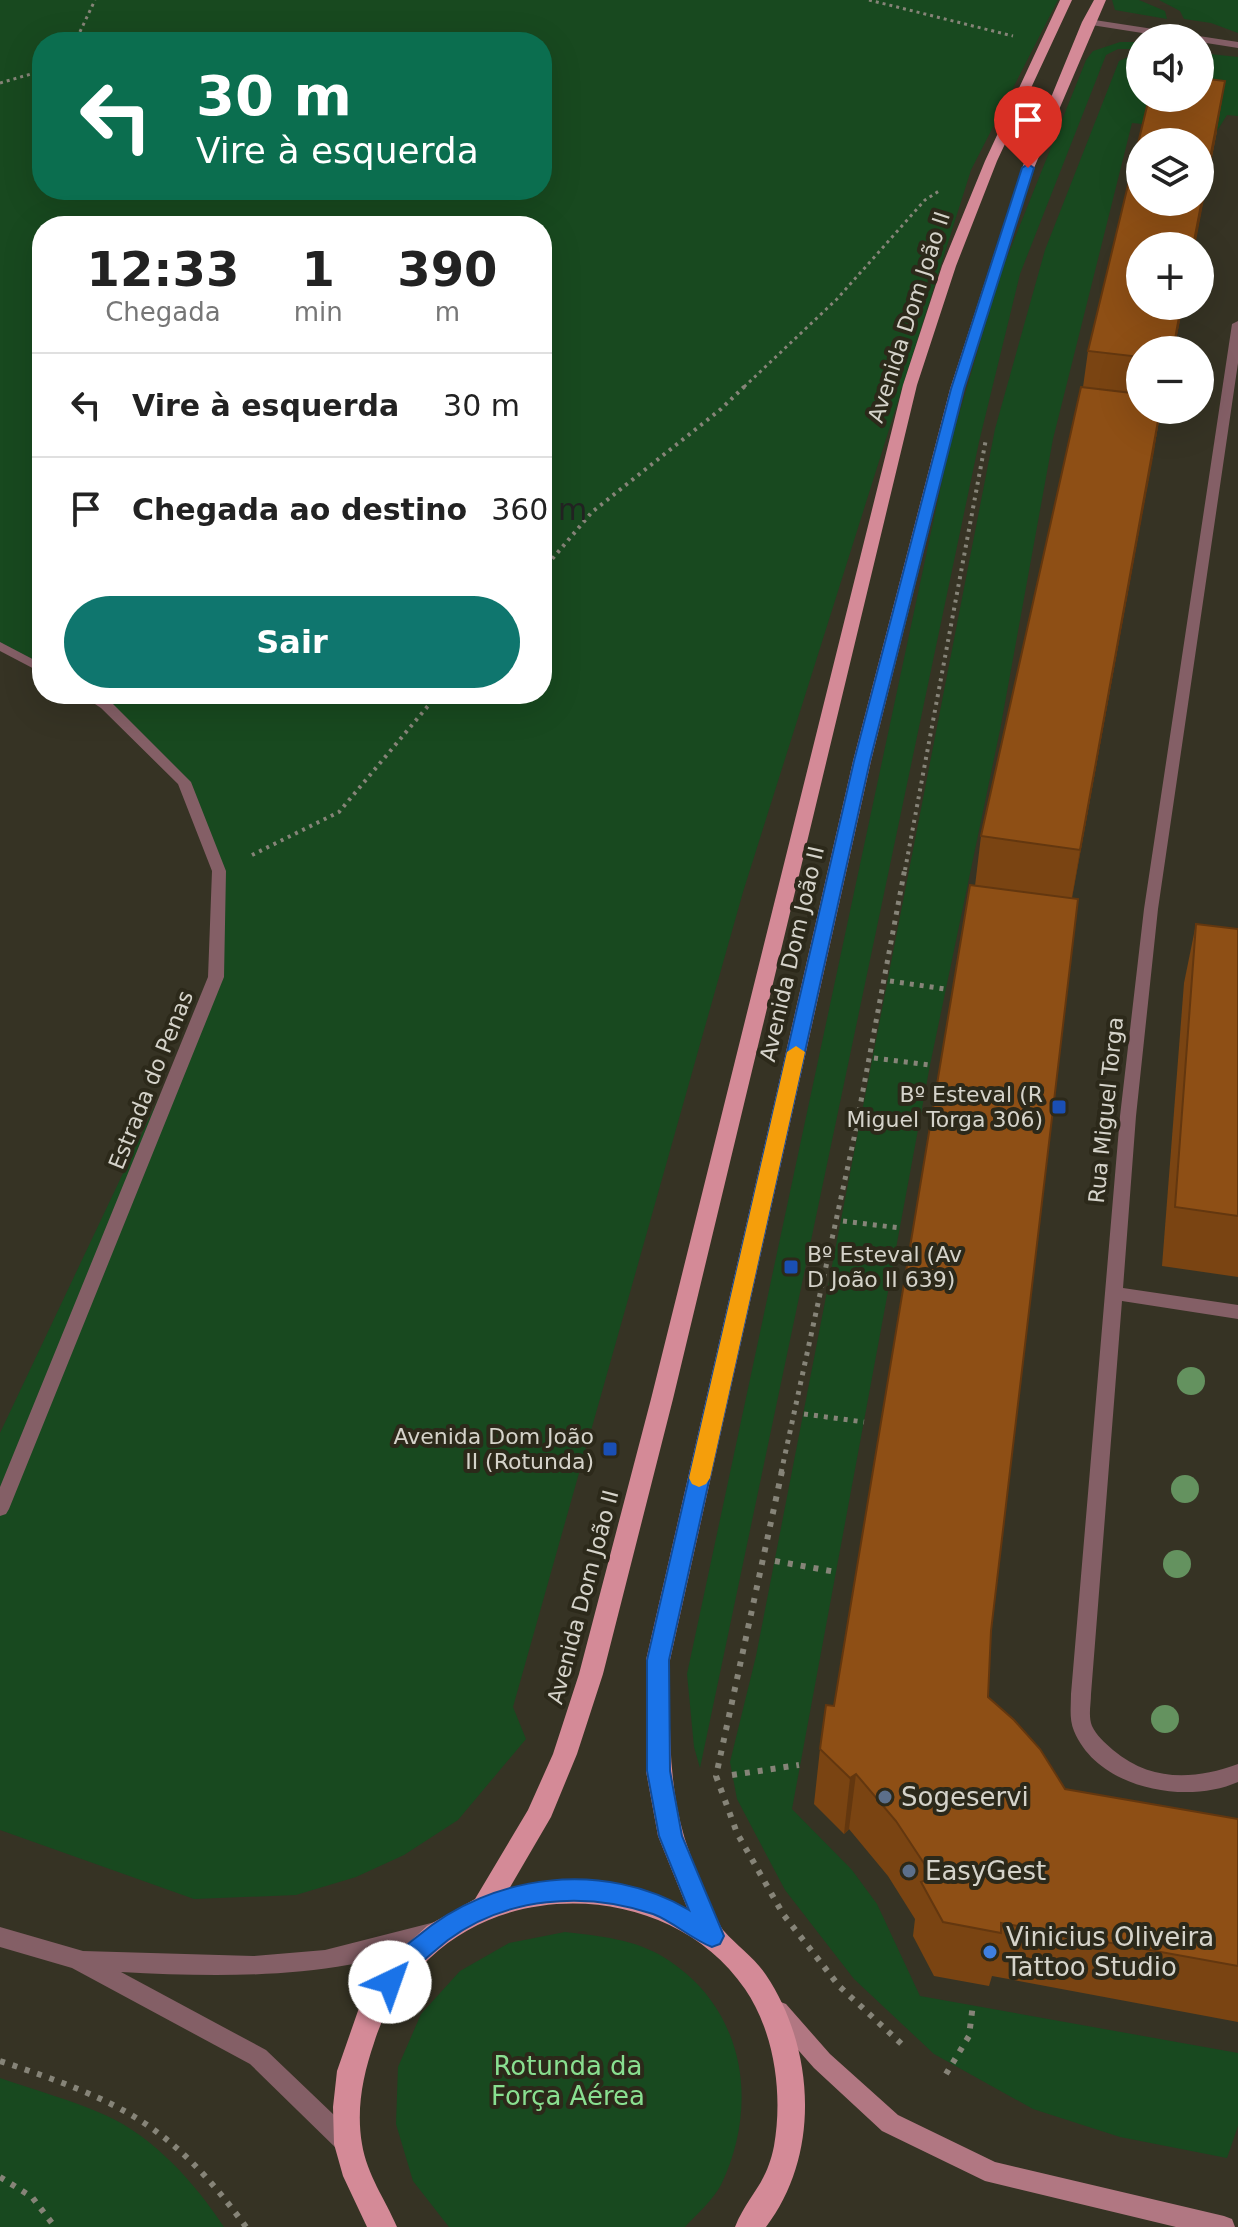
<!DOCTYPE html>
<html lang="pt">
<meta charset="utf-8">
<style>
body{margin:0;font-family:"DejaVu Sans",sans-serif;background:#f2f2f2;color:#222;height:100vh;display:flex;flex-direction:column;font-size:30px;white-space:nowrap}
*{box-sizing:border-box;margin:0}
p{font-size:26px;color:#767676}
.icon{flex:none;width:44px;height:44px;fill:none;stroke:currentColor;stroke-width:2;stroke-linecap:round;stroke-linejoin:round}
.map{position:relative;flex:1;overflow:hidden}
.drawer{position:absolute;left:32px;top:216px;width:520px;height:488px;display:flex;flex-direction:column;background:#fff;border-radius:32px;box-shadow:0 8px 32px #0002}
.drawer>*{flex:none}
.top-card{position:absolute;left:32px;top:32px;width:520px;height:168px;border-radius:32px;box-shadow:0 8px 32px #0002;background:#0b6e4f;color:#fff;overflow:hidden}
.tools{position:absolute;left:1126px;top:24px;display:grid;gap:16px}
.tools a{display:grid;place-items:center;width:88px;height:88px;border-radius:50%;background:#fff;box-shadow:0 8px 32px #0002;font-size:40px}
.pin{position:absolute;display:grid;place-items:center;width:68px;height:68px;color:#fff;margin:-82px -34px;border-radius:50% 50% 50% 0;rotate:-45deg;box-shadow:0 0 8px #0007}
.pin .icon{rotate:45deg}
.me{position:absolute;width:88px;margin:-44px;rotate:42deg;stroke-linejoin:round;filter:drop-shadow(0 0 6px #0008)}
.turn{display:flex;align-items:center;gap:28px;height:168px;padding:0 32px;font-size:36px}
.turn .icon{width:104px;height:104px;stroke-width:2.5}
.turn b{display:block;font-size:56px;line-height:68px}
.eta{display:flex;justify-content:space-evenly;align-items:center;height:136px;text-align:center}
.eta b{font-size:48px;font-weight:700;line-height:56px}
.button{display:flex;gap:16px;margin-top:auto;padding:16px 32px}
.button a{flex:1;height:92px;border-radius:48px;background:#0f766e;color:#fff;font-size:32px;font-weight:700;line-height:92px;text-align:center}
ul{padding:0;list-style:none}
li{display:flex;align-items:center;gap:24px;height:104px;padding:0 32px;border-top:2px solid #e0e0e0}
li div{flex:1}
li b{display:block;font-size:30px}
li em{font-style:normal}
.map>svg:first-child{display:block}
</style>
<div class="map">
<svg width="1238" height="2227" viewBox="0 0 1238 2227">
<rect width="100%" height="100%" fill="#363324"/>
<g fill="#18491f" fill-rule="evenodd">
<path d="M0,0H1058L971,170L743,892L513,1707L526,1739L458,1820L404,1855L356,1877L296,1895L194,1899L0,1830V1433L216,977L219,871L184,782L87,694H542V226H42V669L0,646ZM42,42H542V190H42Z"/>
<polygon points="1112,0 1139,0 1165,11 1167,19 1115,10"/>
<polygon points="1159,0 1238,0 1238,33 1211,23 1184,19 1180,11"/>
<polygon points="1120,42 1140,42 1140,49 1118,49 1106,55 1020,274 979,442 700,1768 694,1747 687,1674 949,448 1000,275 1086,60 1093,51"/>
<polygon points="1200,53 1238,57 1238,116 1227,115 1217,131 1132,123 1053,439 1000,730 930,1065 792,1809 852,1870 877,1904 920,1996 1238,2053 1238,2126 1227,2158 1120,2137 1033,2109 934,2054 854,1979 785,1890 737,1799 730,1762 756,1656 995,429 1045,250 1119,61 1132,55 1140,55 1140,98 1200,98"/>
<path d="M565,1932C599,1936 635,1939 665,1958C745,2008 760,2104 721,2185C713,2200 697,2214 685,2227H449L413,2181L396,2124L398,2067L421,2014L460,1971L509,1943Z"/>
<path d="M0,2078C35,2090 71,2100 105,2115C153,2136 196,2184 224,2227H0Z"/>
</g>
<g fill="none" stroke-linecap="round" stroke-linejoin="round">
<g stroke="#868478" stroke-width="3" stroke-dasharray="3 4" stroke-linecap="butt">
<polyline points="869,0 1013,36"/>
<polyline points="71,42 77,38 95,0"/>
<polyline points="0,83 31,74 42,65"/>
<polyline points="744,387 837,299 925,200 939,191"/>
</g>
<g stroke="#868478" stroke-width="4" stroke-dasharray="3 5" stroke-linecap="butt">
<polyline points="542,571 592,512 721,409 746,385"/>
<polyline points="252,855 339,812 438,694"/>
<polyline points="905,870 986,439"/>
</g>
<g stroke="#868478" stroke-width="5" stroke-dasharray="4 6" stroke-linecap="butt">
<polyline points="890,981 945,989"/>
<polyline points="874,1058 930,1065"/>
<polyline points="843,1221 900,1228"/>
<polyline points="804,1414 864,1422"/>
<polyline points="781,1473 854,1138 905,868"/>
</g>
<g stroke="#868478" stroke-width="6" stroke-dasharray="5 8" stroke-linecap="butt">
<polyline points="782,1471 716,1776 737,1833 783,1914 839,1986 907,2049"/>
<polyline points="775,1561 836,1572"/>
<polyline points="732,1775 799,1765"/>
<path d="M0,2061C120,2101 170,2123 246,2227"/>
<polyline points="946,2074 969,2036 973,2004"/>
<polyline points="0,2177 32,2197 55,2227"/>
</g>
<g fill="#845f66" fill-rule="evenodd">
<polygon points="1088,19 1238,42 1238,48 1200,42 1200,38 1174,38 1085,24 1083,22"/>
<path d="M1238,321V363L1158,909L1136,1116L1123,1288L1238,1305V1319L1122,1301L1091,1694C1091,1704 1088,1716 1092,1726C1096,1735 1105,1743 1113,1750C1151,1782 1194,1780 1238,1764V1782C1186,1805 1098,1789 1074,1731C1069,1719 1071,1706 1071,1694L1120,1116L1144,909L1232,324Z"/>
<polygon points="0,642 42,664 42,673 0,651"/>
<polygon points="80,694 97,694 111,702 191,782 226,871 224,977 9,1509 6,1514 0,1516 0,1487 208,977 212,871 178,784 101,708"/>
</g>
<path fill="#845f66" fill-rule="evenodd" d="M435,1922L442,1925L445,1932L442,1939C339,1979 230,1978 121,1972L266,2050L356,2136L359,2144L356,2152L348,2155L340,2152L250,2064L72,1968L0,1947V1927L83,1951L253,1956L325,1950Z"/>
<polygon fill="#b17782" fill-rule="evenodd" points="778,2001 786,2004 830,2054 898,2115 995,2162 1224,2216 1232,2219 1235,2227 1176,2227 985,2181 882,2131 814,2068 770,2018 767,2011 770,2004"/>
<path fill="#d48a97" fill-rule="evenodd" d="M1060,0H1072L997,161L956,266L917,385L673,1399L603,1674L577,1754L551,1817L509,1889C574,1870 628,1883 688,1910L658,1836L646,1771V1660L853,761L950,389L1022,168L1082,22L1094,0H1106L1034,168L964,389L871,761L670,1660C670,1719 667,1778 684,1836C688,1850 716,1922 724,1931C737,1946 754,1957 766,1975C815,2048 821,2155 766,2227H735C748,2195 766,2186 774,2146C783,2095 775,2033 745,1989C676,1888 517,1875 430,1958C404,1982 384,2009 374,2043C363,2075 356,2109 362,2144C367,2175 385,2199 397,2227H367L343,2176L334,2144L333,2107L337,2071L359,2008L388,1962L427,1926L475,1899L528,1810L553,1754L579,1674L651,1399L903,385L942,266L985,161Z"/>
</g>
<g fill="#64925f">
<circle cx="1191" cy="1381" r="14"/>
<circle cx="1185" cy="1489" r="14"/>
<circle cx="1177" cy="1564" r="14"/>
<circle cx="1165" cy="1719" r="14"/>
</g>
<g fill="#7a4412">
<polygon points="1217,131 1174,350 1140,350 1140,410 1163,410 1162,416 1160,416 1072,898 991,1631 988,1697 1065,1789 1238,1819 1238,2022 992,1976 989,1986 934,1976 913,1936 915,1919 888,1876 849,1829 844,1834 814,1804 820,1749 834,1706 975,886 981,836 1083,387 1088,351"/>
<polygon points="1196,924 1238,929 1238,1277 1162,1266 1184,983"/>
</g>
<g fill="#63370f">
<polygon points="1225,81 1217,131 1195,246 1193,246"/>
<polygon points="1181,306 1183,306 1174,350 1173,350"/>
<polygon points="1160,410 1154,452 1070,908 1080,850"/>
<polygon points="856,1774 849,1829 844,1834 850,1778"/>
</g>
<g fill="#8e4f15" stroke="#63370f" stroke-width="2" fill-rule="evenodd">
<path d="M1200,78L1225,81L1193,246H1140V306H1181L1173,350H1140V357L1088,351L1149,98H1200ZM1140,142H1200V202H1140Z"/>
<polygon points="1081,387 1140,394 1140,410 1160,410 1080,850 981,836"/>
<polygon points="970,885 1078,899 991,1631 988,1697 1014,1720 1040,1749 1065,1789 1238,1819 1238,1966 1001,1923 1001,1933 943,1922 921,1882 933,1877 896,1821 856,1774 850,1778 820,1749 826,1705 834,1706"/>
<polygon points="1196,924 1238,929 1238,1216 1175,1207"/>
</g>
<path fill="#1a73e8" stroke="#114b97" stroke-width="2" d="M1028,164L1034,168L964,389L870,761L669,1660L670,1771L682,1836L724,1936L720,1944L712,1947C691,1939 674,1922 653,1914C585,1891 506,1897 448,1940C437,1949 425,1959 415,1968C406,1977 402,1988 390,1993L381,1990L378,1982C386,1962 401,1949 418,1936C492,1873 605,1860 689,1910L659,1836L647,1771V1660L854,761L951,389L1022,168Z"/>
<polygon fill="#f59e0b" points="796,1046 805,1052 710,1478 706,1484 699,1487 692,1484 689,1478 787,1052"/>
<g fill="#1a4fb4" stroke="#2c291a" stroke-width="3">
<rect x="1051" y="1099" width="16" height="16" rx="4"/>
<rect x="783" y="1259" width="16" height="16" rx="4"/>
<rect x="602" y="1441" width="16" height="16" rx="4"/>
</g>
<g fill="#5c6f8a" stroke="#2c291a" stroke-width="3">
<circle cx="885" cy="1797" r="8"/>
<circle cx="909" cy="1871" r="8"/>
</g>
<circle fill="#3f7fe0" stroke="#2c291a" stroke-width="3" cx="990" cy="1952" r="8"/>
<g text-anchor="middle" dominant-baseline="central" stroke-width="8" stroke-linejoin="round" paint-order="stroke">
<g font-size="22" fill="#d5d3ca" stroke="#2c291a">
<text transform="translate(909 317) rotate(-72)">Avenida Dom João II</text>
<text transform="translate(792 954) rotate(-77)">Avenida Dom João II</text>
<text transform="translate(151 1080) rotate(-68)">Estrada do Penas</text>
<text transform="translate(1106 1110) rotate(-84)">Rua Miguel Torga</text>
<text transform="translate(583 1597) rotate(-75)">Avenida Dom João II</text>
</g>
<g font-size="22" fill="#d5d3ca" stroke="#2c291a" text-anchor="end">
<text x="1043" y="1094">Bº Esteval (R<tspan x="1043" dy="25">Miguel Torga 306)</tspan></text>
<text x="807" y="1254" text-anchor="start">Bº Esteval (Av<tspan x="807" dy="25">D João II 639)</tspan></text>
<text x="594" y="1436">Avenida Dom João<tspan x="594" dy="25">II (Rotunda)</tspan></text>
</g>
<g font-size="26" fill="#d5d3ca" stroke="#2c291a" text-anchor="start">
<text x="901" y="1797">Sogeservi</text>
<text x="925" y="1871">EasyGest</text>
<text x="1006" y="1937">Vinicius Oliveira<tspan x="1006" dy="30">Tattoo Studio</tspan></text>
</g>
<g font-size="26" fill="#89df90" stroke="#2c291a">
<text x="568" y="2066">Rotunda da<tspan x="568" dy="30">Força Aérea</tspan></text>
</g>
</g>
</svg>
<div class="tools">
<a><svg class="icon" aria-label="sound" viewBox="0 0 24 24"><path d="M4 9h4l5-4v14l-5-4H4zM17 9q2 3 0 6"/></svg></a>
<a><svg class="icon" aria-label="layers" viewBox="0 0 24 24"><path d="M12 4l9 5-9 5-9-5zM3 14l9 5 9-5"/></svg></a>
<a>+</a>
<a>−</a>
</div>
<div class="pin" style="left:1028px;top:168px;background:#d93025"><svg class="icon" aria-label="arrive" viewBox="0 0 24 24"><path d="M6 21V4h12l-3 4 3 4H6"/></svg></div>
<svg class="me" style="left:390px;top:1982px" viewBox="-20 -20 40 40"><circle r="19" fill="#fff"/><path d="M0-13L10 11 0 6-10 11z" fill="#1a73e8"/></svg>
<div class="top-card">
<div class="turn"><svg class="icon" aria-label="left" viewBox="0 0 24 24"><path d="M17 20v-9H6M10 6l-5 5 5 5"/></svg><div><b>30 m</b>Vire à esquerda</div></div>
</div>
<section class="drawer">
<div class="eta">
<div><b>12:33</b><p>Chegada</p></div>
<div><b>1</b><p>min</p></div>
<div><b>390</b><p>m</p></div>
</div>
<ul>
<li><svg class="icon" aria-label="left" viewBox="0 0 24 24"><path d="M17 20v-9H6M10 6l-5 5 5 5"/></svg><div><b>Vire à esquerda</b></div><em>30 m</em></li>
<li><svg class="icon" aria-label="arrive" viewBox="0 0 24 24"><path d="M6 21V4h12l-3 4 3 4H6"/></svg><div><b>Chegada ao destino</b></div><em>360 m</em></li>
</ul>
<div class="button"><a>Sair</a></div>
</section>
</div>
